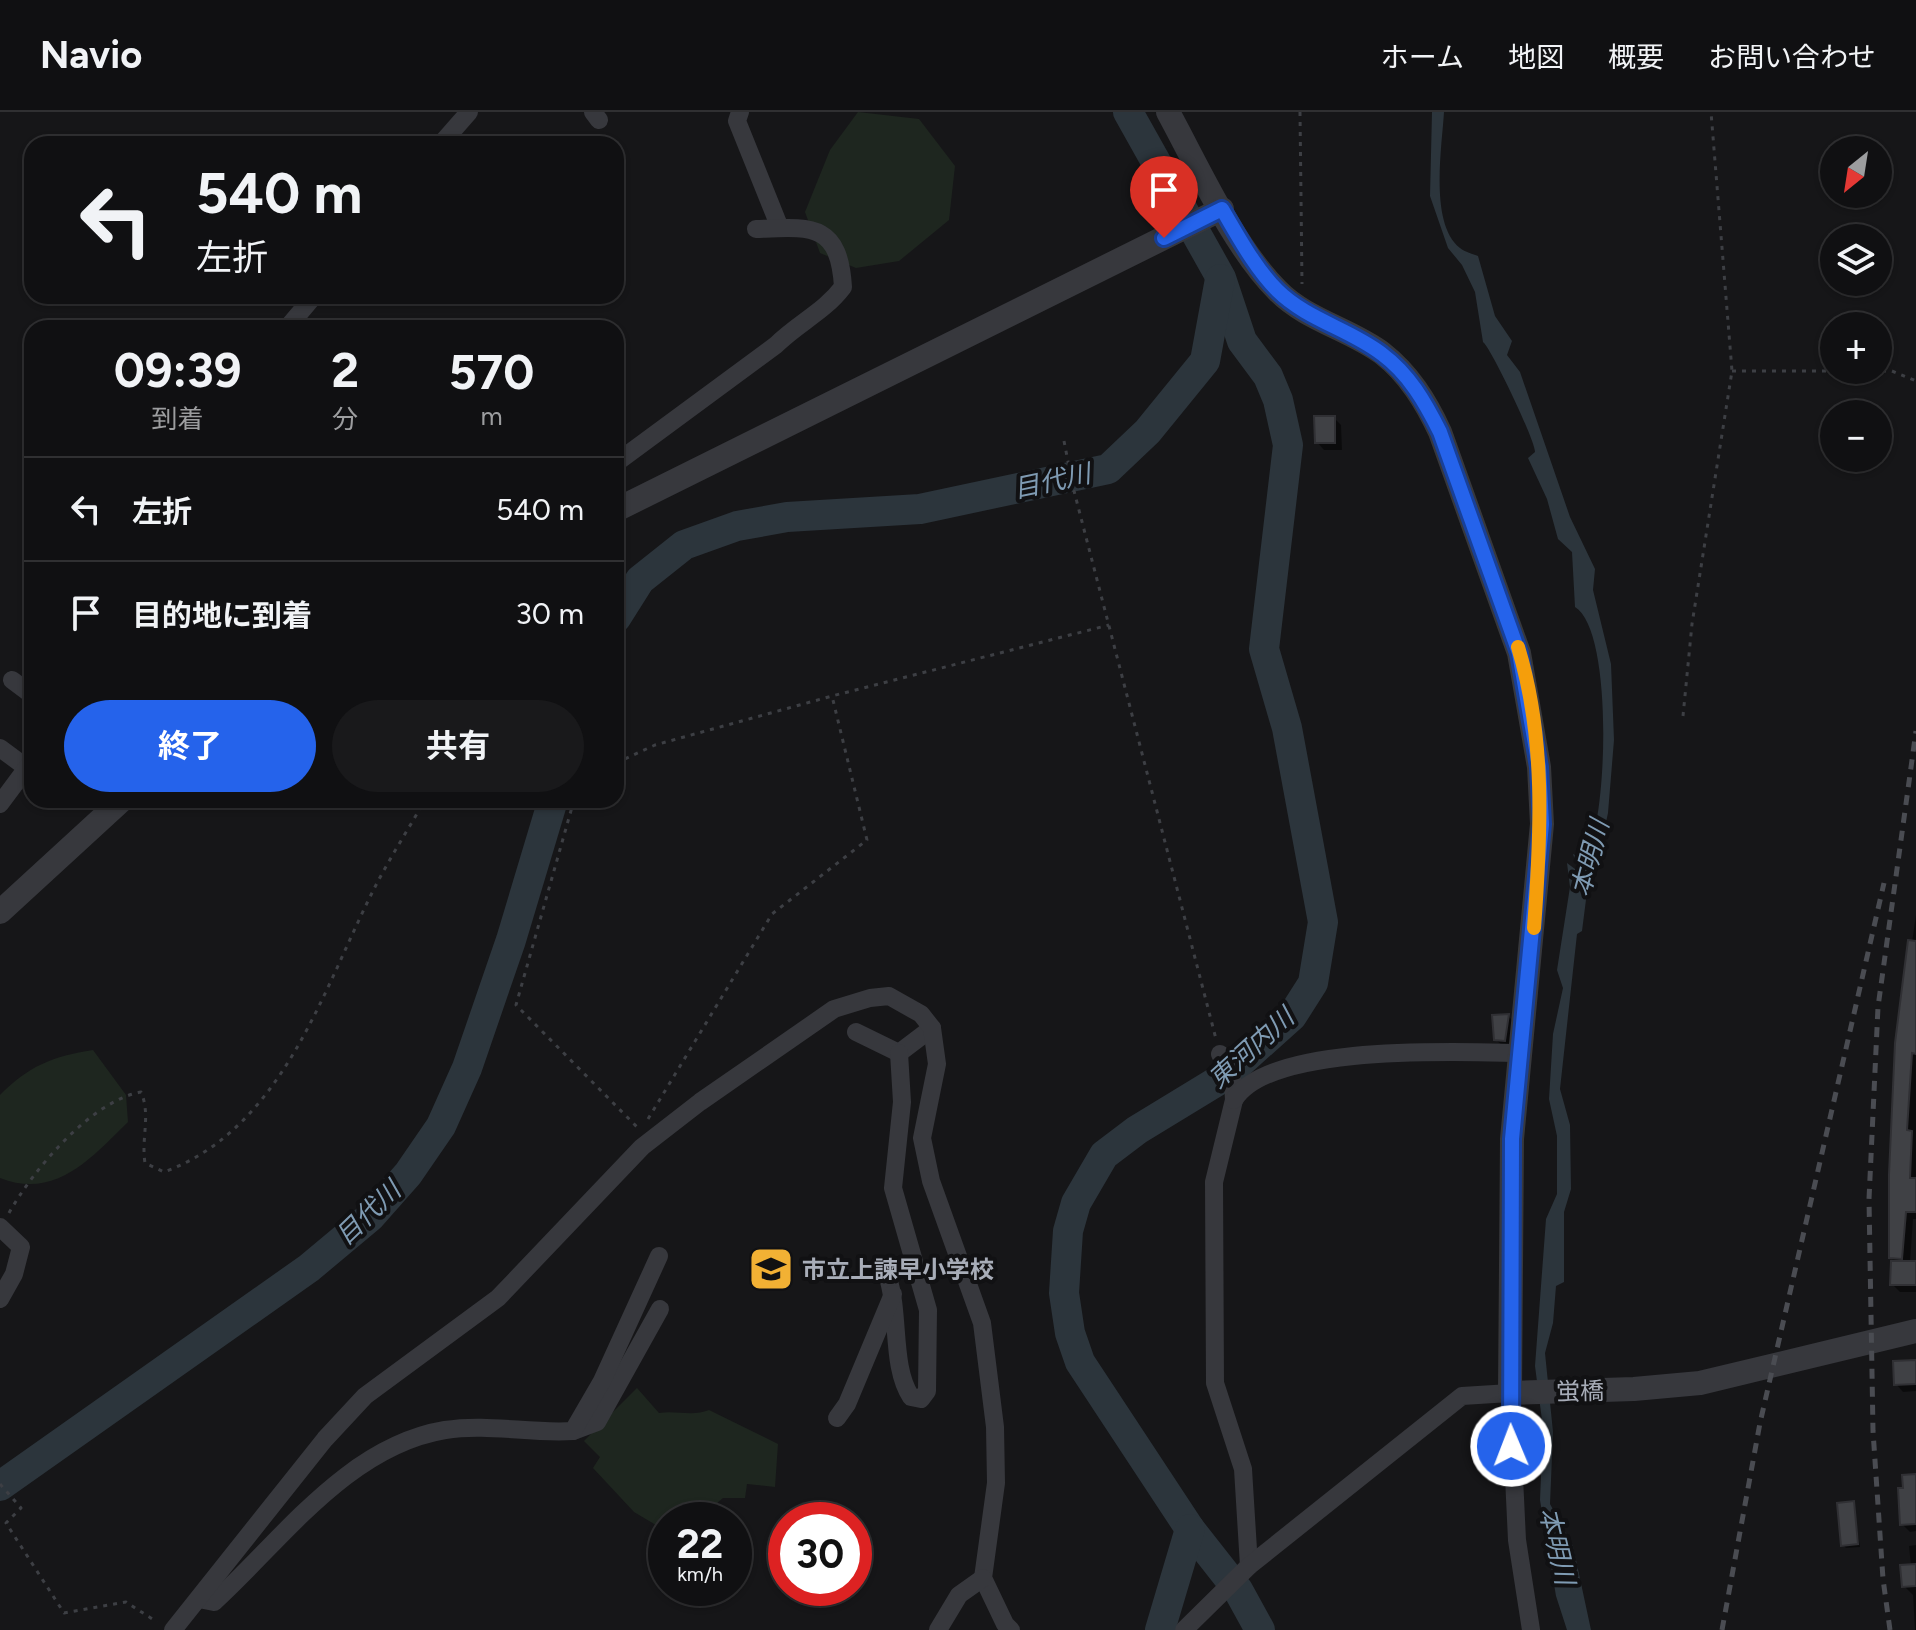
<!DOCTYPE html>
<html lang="ja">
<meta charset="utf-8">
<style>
body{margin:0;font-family:Figtree,"Noto Sans JP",sans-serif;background:#19191b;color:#f1f3f6;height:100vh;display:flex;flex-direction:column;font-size:30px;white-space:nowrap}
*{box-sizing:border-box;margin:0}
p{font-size:26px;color:#9c9d9f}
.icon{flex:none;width:44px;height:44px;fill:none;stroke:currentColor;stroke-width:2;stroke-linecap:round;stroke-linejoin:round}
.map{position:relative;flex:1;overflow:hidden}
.drawer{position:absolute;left:24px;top:208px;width:600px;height:488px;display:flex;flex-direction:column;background:#101012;border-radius:24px;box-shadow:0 2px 6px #0004,0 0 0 2px #303032}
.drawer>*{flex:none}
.banner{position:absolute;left:24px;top:24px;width:600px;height:168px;border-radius:24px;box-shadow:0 2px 6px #0004,0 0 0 2px #303032;background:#101012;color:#f1f3f6;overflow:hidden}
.needle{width:52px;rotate:210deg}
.tools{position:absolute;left:1820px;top:24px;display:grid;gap:16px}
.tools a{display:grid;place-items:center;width:72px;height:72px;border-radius:50%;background:#101012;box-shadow:0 2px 6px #0004,0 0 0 2px #303032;font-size:40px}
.speed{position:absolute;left:648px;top:1390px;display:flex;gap:16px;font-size:40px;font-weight:700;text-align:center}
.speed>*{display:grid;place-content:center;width:104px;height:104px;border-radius:50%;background:#101012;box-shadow:0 2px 6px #0004,0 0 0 2px #303032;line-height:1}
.speed small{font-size:20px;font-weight:400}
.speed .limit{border:12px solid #d22;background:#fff;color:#111}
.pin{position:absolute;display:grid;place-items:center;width:68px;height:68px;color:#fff;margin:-82px -34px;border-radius:50% 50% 50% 0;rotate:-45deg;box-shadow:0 0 8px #0007}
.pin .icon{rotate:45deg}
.me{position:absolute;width:88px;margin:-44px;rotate:359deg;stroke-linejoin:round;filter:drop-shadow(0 0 6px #0008)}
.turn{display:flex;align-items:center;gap:28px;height:168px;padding:0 40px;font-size:36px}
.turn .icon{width:104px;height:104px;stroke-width:2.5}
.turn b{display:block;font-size:56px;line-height:68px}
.eta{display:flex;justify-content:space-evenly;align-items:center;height:136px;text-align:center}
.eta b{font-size:48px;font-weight:700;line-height:56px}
.button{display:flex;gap:16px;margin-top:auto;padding:16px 40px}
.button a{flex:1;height:92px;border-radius:48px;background:#2563eb;color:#fff;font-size:32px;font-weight:700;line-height:92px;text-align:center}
.button a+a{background:#19191b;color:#f1f3f6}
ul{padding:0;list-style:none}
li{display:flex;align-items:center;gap:24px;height:104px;padding:0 40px;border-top:2px solid #303032}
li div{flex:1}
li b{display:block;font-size:30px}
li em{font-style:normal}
header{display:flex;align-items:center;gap:48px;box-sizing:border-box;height:112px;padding:0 40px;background:#101012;border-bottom:2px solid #303032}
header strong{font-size:38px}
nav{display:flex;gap:44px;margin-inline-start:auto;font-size:28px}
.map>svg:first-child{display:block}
</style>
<header>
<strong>Navio</strong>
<nav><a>ホーム</a><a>地図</a><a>概要</a><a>お問い合わせ</a></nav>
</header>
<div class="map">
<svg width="1916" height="1518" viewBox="0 0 1916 1518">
<rect width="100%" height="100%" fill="#161618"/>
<g fill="#1e261f">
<polygon points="858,0 919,7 955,54 949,108 899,149 856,156 820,141 805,100 830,38"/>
<path d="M93,938L126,983L128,1010C91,1046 56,1088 0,1066V983C29,954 53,944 93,938Z"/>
<path d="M637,1276L659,1301C677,1298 692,1305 709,1298L778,1332L775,1375L747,1372L745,1386H723L697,1408H666V1419L634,1400L593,1356L600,1345L584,1329Z"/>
</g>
<path fill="#2c353c" d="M1432,0H1444C1442,35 1429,112 1460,136C1465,140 1473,142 1478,144L1495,204L1512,229L1507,243L1520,260L1570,405L1595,457L1593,478L1611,552L1614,628L1608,701L1595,761L1589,764L1582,819L1577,822L1560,977L1570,1013L1571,1077L1564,1100V1170L1556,1174L1553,1211L1545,1241L1553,1320L1550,1392L1573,1434L1591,1518H1567L1556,1484L1540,1388L1543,1316L1535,1254L1546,1107L1557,1082V1024L1549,987L1553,922L1563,876L1557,858L1570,775L1567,751L1579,760L1573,742L1585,748C1608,710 1614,518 1575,495L1572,440L1558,427L1547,387L1528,346L1535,340C1535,328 1491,236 1483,230L1475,180L1462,153L1448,136L1430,84Z"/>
<g fill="#0007">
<polygon points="1334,306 1341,313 1342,338 1324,338 1317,330"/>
<polygon points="1916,803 1916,1107 1913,1107 1910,1151 1916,1151 1916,1180 1900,1180 1892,1172 1896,1151 1891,1146 1897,932"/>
<polygon points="1508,904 1515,911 1512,935 1504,935 1496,928"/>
<polygon points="1916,1250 1916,1279 1903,1280 1896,1272"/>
<polygon points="1916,1364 1916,1419 1910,1420 1902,1412 1905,1378"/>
<polygon points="1853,1392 1860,1435 1846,1436 1843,1433"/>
<polygon points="1916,1433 1916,1518 1915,1518 1913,1483 1904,1474 1911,1455 1909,1434"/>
</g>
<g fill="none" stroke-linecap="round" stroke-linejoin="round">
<g stroke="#2c353c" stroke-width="30">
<polyline points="1128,0 1221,166 1242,229 1268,264 1278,288 1288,333 1264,537 1287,616 1323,810 1313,871 1292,904 1224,965 1137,1018 1104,1043 1076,1091 1068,1119 1064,1181 1070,1221 1080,1250 1190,1417 1238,1478 1260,1518"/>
<polyline points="616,506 640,468 684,433 737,414 787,405 920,397 1108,357 1148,319 1205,249 1220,167"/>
<polyline points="0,1374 309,1156 370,1105 408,1062 441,1014 467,956 511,828 553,688"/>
<polyline points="1160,1518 1190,1417"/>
</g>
</g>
<g fill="#404145" stroke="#303034" stroke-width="2">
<polygon points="1314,304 1335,304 1335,331 1315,331"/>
<polygon points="1908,828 1916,829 1916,942 1912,941 1907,1018 1912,1019 1910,1066 1916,1066 1916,1100 1906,1100 1902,1147 1889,1146 1889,1062 1895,931"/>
<polygon points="1509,902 1505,929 1494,928 1492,903"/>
<polygon points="1891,1149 1916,1149 1916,1173 1890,1173"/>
<polygon points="1916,1248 1916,1272 1894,1273 1893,1249"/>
<polygon points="1916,1362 1916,1412 1900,1413 1898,1376 1903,1376 1902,1363"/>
<polygon points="1854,1389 1858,1432 1841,1434 1837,1391"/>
<polygon points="1916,1452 1916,1474 1902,1475 1900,1453"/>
</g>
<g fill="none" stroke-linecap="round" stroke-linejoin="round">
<g stroke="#3d3f44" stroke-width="3" stroke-dasharray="4 6" stroke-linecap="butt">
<polyline points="1300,0 1302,172"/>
<polyline points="1732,259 1892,259 1916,269"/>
<polyline points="1064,329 1073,375 1216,927"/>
<polyline points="1683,604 1692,512 1732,259 1711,0"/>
<polyline points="616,651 655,633 832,584 1109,513"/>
<polyline points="574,688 516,893 638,1016"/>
<polyline points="648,1007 772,802 867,728 832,584"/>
<path d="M9,1101C33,1058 91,989 141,980C151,1003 141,1026 145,1051L164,1060C284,1016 323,876 376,773C391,744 409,716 425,688"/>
<polyline points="0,1372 21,1396 6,1411 64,1501 126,1490 157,1510"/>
</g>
<g stroke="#37383d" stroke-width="18">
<polyline points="593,0 599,8"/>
<polyline points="740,0 737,9 780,116"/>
<polyline points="441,32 469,0"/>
<polyline points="287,216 314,184"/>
<path d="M616,351L776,233C798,211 824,200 843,175C839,110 811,115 756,117"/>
<polyline points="12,568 32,583"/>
<polyline points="0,636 27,656"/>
<polyline points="0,692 32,649"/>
<polyline points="856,920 899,941 932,916"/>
<polyline points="1220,942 1233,970 1234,988 1214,1070 1215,1271 1243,1357 1249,1454"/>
<path d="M1234,988C1269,931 1458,940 1520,941"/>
<polyline points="0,1115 21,1135 14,1162 0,1187"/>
<path d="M888,1166C900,1203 891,1255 911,1285L921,1287L927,1279L928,1198L893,1076L902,990L899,941"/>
<polyline points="837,1306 847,1292 893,1182"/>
<polyline points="573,1319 597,1310 660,1197"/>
<path d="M199,1487L214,1490C282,1428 348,1334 445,1318C488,1311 530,1322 573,1319L602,1269L659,1144"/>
<polyline points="173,1518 325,1327 365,1284 498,1186 642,1035 700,990 834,897 870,886 889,884 921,902 932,916 937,952 922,1026 931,1069 982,1211 995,1315 996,1371 983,1466 1005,1512 1011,1518"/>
<polyline points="938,1518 959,1483 983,1466"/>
<polyline points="1184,1518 1249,1454 1462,1284 1510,1281 1517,1428 1531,1518"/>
</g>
<g stroke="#37383d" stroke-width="24">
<path d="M1168,0C1198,55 1234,135 1277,178C1306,208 1350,217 1382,241C1409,262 1426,290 1440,320L1519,541L1539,655L1542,712L1512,1027L1510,1281L1634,1277L1700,1271L1916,1219"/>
<polyline points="616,398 1222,97"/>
<polyline points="0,800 122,688"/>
</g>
<g stroke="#4a4c52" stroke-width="5" stroke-dasharray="10 8" stroke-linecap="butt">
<polyline points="1722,1518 1760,1311 1884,771"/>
<polyline points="1890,1518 1883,1467 1873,1319 1869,1087 1878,895 1916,619"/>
</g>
</g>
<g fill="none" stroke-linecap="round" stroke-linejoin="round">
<g stroke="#184099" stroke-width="20">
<path id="route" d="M1164,126L1222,97C1238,124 1255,156 1277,178C1307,208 1350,217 1382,242C1409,262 1425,290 1440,320L1519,541L1539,655L1542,712L1512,1027L1511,1334"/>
</g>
<use href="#route" stroke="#2563eb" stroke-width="14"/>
<path stroke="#f59e0b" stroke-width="14" d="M1518,535C1546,627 1541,722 1534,816"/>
</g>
<defs>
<g id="school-square" transform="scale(2.3)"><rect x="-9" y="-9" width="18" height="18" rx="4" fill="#f2b134" stroke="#111113"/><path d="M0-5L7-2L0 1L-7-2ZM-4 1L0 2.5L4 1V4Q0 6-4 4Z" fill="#111"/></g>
</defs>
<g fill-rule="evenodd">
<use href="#school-square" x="771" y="1157"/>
</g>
<g text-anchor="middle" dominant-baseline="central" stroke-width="8" stroke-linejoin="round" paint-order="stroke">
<g font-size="24" font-weight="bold" fill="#a8adb8" stroke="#111113" text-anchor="start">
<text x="802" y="1157">市立上諫早小学校</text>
</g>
<g font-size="24" fill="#a8adb8" stroke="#111113">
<text transform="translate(1580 1279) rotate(-1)">蛍橋</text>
</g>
<g font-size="26" font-style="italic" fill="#7f9bb3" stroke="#111113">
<text transform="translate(1052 369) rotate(-12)">目代川</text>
<text transform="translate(1590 746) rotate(-75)">本明川</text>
<text transform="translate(1251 936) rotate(-42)">東河内川</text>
<text transform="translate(368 1101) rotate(-44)">目代川</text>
<text transform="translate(1557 1434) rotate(77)">本明川</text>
</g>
</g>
</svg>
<div class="tools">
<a><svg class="needle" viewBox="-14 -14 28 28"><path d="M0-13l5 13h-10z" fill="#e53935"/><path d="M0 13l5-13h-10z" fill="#9c9d9f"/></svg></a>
<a><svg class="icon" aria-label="layers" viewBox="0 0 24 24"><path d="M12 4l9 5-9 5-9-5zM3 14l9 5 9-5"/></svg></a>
<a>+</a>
<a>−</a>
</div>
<div class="speed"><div>22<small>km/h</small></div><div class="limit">30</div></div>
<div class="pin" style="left:1164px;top:126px;background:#d93025"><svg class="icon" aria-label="arrive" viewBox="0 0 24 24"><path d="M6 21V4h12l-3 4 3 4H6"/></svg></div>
<svg class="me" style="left:1511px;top:1334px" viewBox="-20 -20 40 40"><circle r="17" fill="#2563eb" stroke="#fff" stroke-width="3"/><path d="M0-11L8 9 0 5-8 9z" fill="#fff"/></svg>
<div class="banner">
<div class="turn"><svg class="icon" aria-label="left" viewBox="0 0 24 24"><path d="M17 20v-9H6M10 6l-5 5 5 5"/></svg><div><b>540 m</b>左折</div></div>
</div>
<section class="drawer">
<div class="eta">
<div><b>09:39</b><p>到着</p></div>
<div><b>2</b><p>分</p></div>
<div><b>570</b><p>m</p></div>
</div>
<ul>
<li><svg class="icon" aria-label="left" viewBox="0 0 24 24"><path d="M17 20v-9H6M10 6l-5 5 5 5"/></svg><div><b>左折</b></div><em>540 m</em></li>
<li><svg class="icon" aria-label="arrive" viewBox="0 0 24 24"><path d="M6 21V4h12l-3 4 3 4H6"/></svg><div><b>目的地に到着</b></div><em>30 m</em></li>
</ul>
<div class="button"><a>終了</a><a>共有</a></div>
</section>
</div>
